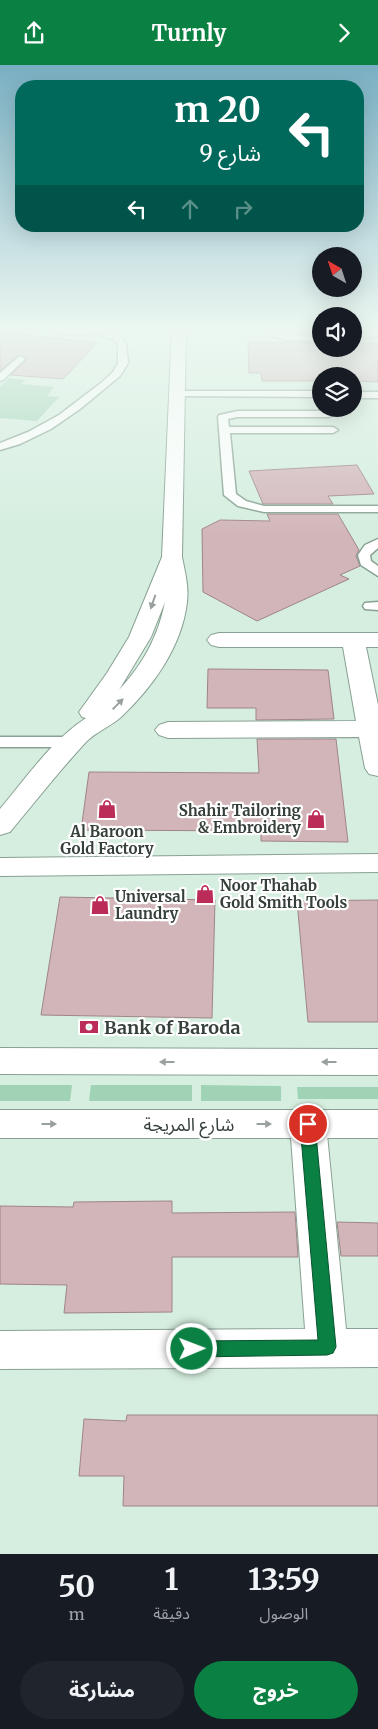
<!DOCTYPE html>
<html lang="ar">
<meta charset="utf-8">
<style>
body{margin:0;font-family:Merriweather,"Noto Sans Arabic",serif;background:#20242c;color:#f1f3f6;direction:rtl;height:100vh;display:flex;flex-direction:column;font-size:19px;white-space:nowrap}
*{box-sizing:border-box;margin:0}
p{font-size:16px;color:#9ea1a6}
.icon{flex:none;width:28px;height:28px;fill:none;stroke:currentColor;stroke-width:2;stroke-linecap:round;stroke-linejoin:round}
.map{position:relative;height:1489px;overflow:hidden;direction:ltr}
.sheet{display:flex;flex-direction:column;background:#171b24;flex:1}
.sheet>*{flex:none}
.banner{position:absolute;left:15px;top:15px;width:349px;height:152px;border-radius:20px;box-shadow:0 5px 20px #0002;direction:rtl;background:#00695c;color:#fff;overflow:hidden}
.needle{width:32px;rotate:321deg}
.buttons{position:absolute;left:312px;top:182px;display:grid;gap:10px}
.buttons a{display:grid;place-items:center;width:50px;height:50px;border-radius:50%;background:#171b24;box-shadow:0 5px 20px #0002;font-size:25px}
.pin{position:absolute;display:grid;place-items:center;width:42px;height:42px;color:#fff;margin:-21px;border:2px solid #fff;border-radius:50%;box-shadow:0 1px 5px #0007}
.me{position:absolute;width:55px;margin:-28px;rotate:89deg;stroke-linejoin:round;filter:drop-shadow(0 0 4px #0008)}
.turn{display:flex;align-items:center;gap:18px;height:105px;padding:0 20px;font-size:22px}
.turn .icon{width:65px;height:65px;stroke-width:2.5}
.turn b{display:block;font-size:35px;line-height:42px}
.lanes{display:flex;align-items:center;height:48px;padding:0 20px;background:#0003;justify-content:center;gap:25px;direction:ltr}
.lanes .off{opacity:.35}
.eta{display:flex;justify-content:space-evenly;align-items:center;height:85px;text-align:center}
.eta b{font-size:30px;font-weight:700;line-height:35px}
.action{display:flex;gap:10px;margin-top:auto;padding:10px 20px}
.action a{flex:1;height:58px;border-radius:30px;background:#0b8043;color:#fff;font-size:20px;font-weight:700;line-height:58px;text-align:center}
.action a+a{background:#20242c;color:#f1f3f6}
header{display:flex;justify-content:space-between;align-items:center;height:65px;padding:0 20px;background:#0b8043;color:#fff;font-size:22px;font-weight:700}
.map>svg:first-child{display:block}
</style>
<header><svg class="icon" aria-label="forward" viewBox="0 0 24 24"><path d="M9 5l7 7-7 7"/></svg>Turnly<svg class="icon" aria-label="share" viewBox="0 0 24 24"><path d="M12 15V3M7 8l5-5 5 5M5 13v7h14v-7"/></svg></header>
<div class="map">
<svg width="378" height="1489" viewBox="0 0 378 1489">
<rect width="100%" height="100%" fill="#d5eedf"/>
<g fill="#a0d3b5">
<polygon points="9,313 25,315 21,319 54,322 47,331 59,332 37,356 0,353 0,322"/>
<polygon points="0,1020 72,1020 70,1036 0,1036"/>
<polygon points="91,1020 192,1020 192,1036 89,1036"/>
<polygon points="201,1020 281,1021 281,1036 201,1036"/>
<polygon points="297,1022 378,1022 378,1034 298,1034"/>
</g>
<g fill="#d2b5b9" stroke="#a08488">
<polygon points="0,267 97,278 63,314 11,310 27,294 19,290 0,306"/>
<polygon points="248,277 321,278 321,284 354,284 354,278 378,278 378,317 354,316 354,311 321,311 321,316 262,316 261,308 249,308"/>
<polygon points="357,400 374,429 328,431 333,439 263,439 249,406"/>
<polygon points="267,449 338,449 359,485 356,491 360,501 340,510 349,514 257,556 203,527 202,464 220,455 270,456"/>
<polygon points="208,604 328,605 334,654 256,655 256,643 207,643"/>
<polygon points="257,674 336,674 348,777 261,776 261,766 81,765 89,707 259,708"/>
<polygon points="60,832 215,835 212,953 41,950"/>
<polygon points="378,835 378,957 308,957 297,836"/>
<polygon points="172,1136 172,1148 295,1147 298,1192 172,1192 172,1247 64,1248 67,1220 0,1219 0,1141 73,1142 74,1137"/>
<polygon points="337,1157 378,1158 378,1191 341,1191"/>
<polygon points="127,1350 378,1350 378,1441 123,1441 124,1411 79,1411 84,1354 126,1356"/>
</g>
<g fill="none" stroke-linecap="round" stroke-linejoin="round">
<g stroke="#89a193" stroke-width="3">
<g id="service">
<polygon points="33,262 80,265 107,262 103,265 120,271 126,279 128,298 120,311 80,344 51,364 20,379 0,385 0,378 28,367 59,350 101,318 113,307 118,298 118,279 114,275 95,268 71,270 37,265"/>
<polygon points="265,262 273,262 276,266 286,269 321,270 321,276 286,275 269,270"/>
<polygon points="372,262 378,262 377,271 354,276 354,270 370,267"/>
<polygon points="20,291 25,294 23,296 3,315 0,316 0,308"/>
<polygon points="178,326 321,326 321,332 175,331 175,327"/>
<rect x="354" y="327" width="24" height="6"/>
<polygon points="238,346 329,346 334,349 329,352 238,352 228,354 229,362 333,362 338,365 333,368 230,368 236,429 246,436 264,441 378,441 378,447 264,447 238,441 224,430 218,352 219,350"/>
<polygon points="378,474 378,483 370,490 371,496 378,501 378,511 361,500 358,490 365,480"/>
<polygon points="378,537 378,545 365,544 363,541 365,538"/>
<polygon points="0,672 72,672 77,674 80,677 77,680 72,682 0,682"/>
</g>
</g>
<g stroke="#89a193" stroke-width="2">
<g id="minor">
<path d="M172,262H186L182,492C185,507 189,522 187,537C182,582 152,623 120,653C109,662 96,667 86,677C59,706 35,737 10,767L0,770V744C26,713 52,675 86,653L82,652L79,647L107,608L129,572L162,492ZM165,537C158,572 143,599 119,625L151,572Z"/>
<polygon points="219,568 378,568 378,582 366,582 378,640 378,711 369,709 365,703 359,672 168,673 159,670 155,665 159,660 168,657 356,656 343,582 219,582 211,580 207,575 211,570"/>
<polygon points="378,789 378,807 0,811 0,793"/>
<polygon points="308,1045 321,1049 326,1059 346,1264 378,1264 378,1302 0,1304 0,1266 305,1264 290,1059 295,1049"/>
</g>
</g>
<g stroke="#89a193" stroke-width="2">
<g id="secondary">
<polygon points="0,983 378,984 378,1010 0,1009"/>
<rect x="0" y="1045" width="378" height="28"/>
</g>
</g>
<use href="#service" fill="#fff" fill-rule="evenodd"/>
<use href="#minor" fill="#fff" fill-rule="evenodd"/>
<use href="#secondary" fill="#fff" fill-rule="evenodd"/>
</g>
<defs><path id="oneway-solid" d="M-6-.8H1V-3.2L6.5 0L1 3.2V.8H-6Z" transform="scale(1.25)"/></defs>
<g fill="#9aa09c">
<use href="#oneway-solid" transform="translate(153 537) rotate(109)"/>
<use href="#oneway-solid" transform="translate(118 639) rotate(-45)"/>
<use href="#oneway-solid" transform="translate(167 997) rotate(-180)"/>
<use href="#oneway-solid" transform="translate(329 997) rotate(-180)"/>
<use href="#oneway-solid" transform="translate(49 1059)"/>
<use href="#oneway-solid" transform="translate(264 1059)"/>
</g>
<linearGradient id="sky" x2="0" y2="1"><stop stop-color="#79afc2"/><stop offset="0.56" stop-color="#ecf7f1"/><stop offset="1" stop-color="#ecf7f1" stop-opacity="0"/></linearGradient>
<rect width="378" height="471" fill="url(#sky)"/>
<polygon fill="#0b8043" stroke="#07532c" points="308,1053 313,1055 315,1059 336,1282 333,1288 327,1290 192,1292 186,1289 184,1284 186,1278 192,1276 318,1275 300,1059 303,1055"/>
<defs>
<g id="shop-bare" transform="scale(1.5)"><path d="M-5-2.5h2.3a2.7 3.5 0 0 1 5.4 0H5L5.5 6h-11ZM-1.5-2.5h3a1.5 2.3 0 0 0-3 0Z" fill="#bb2c58" stroke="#fff" stroke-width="2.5" paint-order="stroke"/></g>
<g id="bank-bare" transform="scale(1.5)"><path d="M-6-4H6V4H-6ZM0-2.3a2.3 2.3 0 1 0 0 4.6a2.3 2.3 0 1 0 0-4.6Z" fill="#bb2c58" stroke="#fff" stroke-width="2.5" paint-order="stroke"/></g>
</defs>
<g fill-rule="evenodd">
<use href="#shop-bare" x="107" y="744"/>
<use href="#shop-bare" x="316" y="754"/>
<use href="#shop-bare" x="205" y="829"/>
<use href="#shop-bare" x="100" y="840"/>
<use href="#bank-bare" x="89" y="962"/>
</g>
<g text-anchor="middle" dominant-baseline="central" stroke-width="4.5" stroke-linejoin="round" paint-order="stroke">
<g font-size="15" font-weight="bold" fill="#36403a" stroke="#fff" text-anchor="start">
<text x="301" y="745" text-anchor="end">Shahir Tailoring<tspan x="301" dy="17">&amp; Embroidery</tspan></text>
<text x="107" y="766" text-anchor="middle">Al Baroon<tspan x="107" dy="17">Gold Factory</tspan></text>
<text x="220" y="820">Noor Thahab<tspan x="220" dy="17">Gold Smith Tools</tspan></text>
<text x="115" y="831">Universal<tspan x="115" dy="17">Laundry</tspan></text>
</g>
<g font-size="18" font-weight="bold" fill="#36403a" stroke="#fff" text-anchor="start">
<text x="104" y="962">Bank of Baroda</text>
</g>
<g font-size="18" fill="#36403a" stroke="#fff">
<text x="189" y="1059">شارع المريجة</text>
</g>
</g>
</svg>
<div class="buttons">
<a><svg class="needle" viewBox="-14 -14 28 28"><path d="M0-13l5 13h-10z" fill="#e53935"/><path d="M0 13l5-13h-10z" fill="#9ea1a6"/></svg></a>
<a><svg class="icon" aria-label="sound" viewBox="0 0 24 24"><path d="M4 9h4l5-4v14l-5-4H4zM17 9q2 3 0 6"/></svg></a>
<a><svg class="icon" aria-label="layers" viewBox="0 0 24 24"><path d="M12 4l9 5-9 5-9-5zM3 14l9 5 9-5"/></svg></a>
</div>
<div class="pin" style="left:308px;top:1059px;background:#d93025"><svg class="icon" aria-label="arrive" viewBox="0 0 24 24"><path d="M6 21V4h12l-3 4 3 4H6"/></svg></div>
<svg class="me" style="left:192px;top:1284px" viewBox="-20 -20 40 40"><circle r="17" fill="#0b8043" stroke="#fff" stroke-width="3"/><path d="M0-11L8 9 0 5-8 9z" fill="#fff"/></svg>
<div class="banner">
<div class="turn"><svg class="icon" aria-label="left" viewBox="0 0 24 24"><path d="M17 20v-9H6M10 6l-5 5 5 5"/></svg><div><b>20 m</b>شارع 9</div></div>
<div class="lanes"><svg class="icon" aria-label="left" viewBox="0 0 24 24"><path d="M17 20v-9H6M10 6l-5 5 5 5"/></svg><svg class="icon off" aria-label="ahead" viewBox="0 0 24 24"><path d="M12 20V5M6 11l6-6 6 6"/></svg><svg class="icon off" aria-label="right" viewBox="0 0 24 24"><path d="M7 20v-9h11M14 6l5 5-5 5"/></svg></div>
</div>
</div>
<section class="sheet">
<div class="eta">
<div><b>13:59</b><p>الوصول</p></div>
<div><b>1</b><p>دقيقة</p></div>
<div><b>50</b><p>m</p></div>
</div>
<div class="action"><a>خروج</a><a>مشاركة</a></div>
</section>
